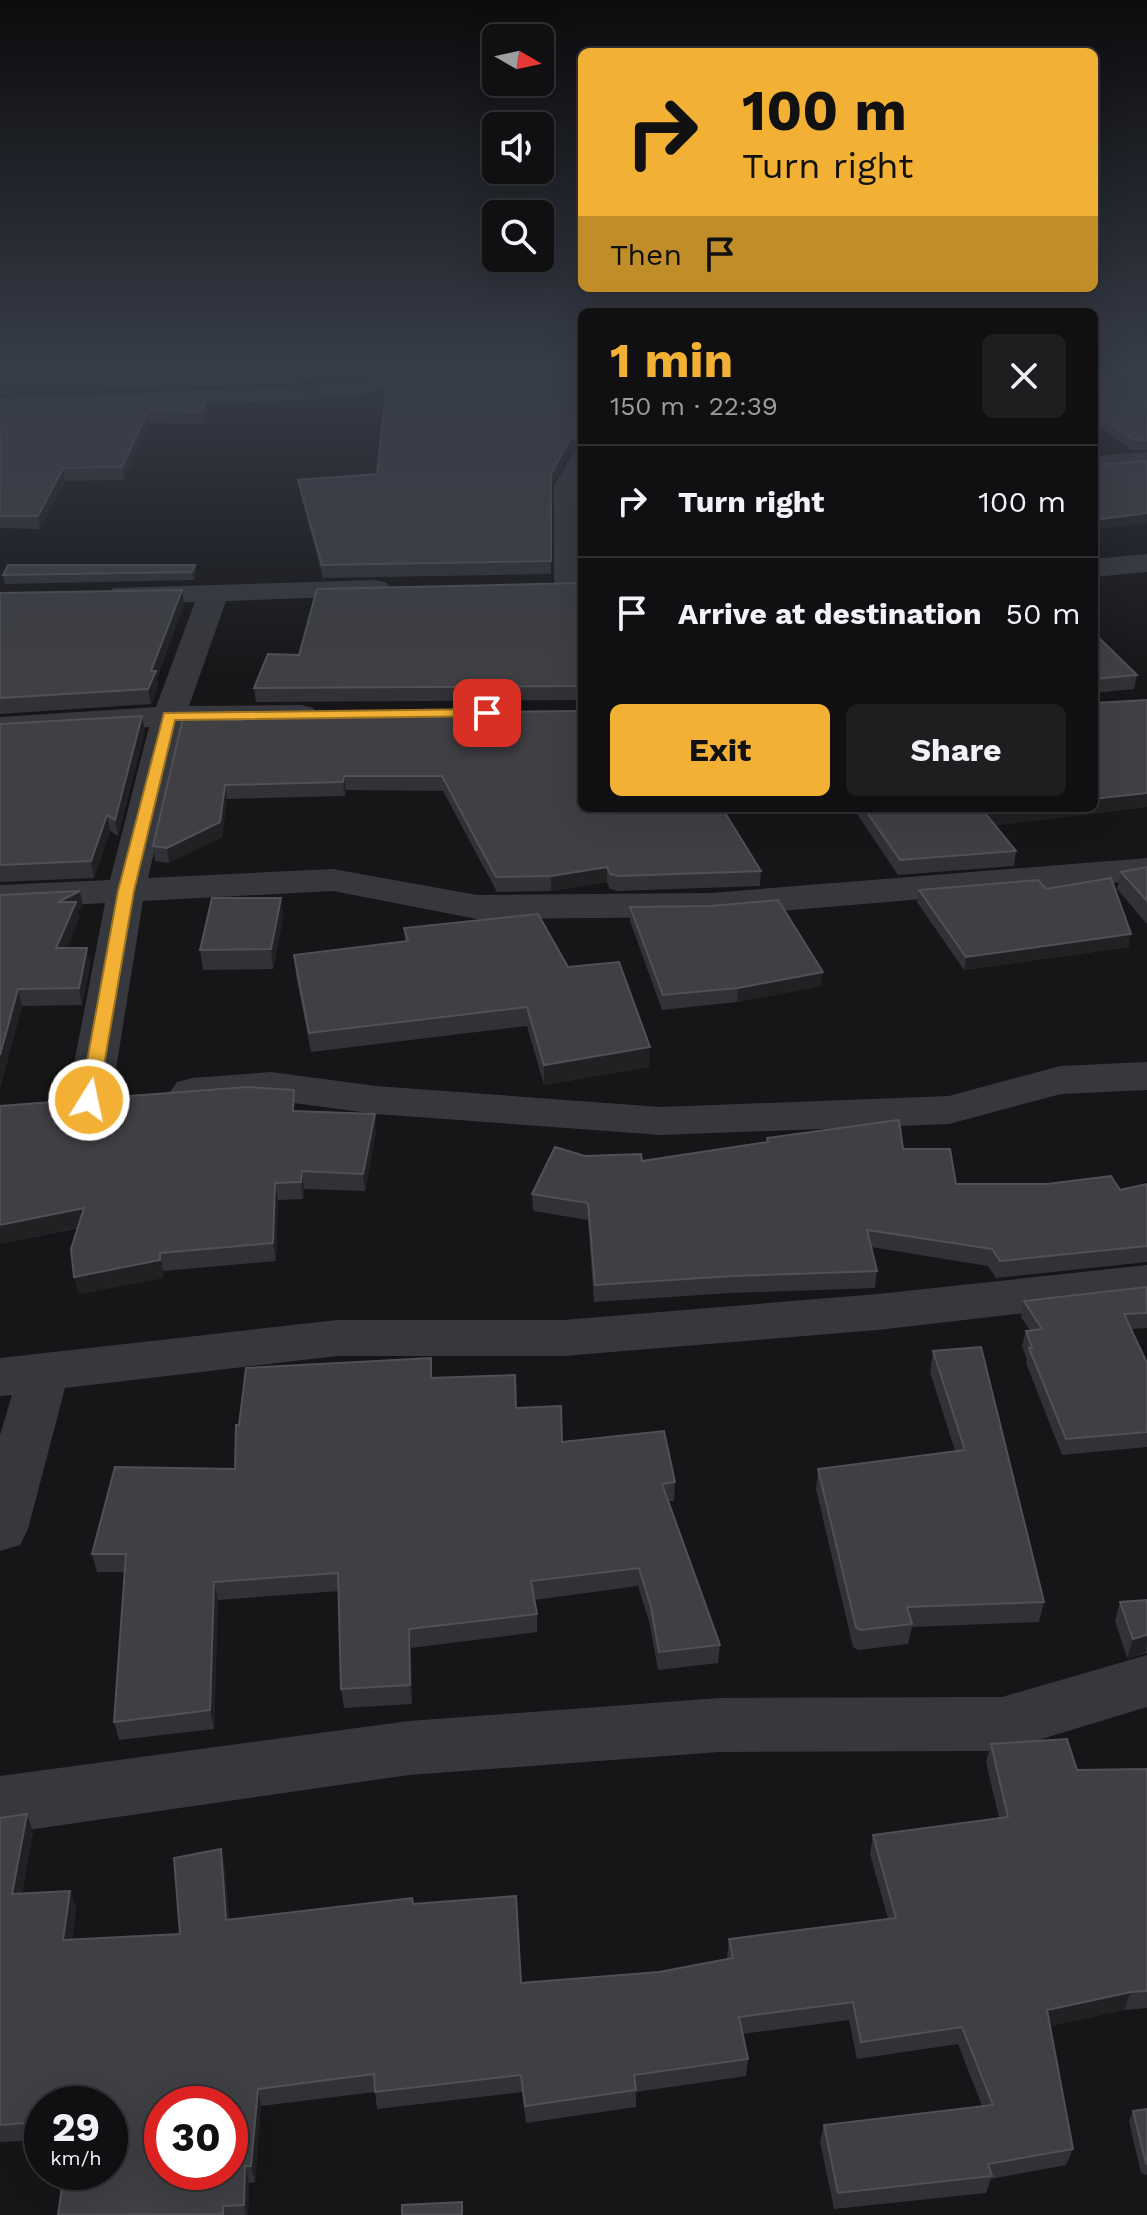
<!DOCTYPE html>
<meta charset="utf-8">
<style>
body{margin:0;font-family:"Work Sans",sans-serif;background:#1e1e20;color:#f1f3f6;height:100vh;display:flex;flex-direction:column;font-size:30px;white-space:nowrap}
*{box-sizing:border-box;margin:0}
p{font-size:26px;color:#9c9d9f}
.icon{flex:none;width:44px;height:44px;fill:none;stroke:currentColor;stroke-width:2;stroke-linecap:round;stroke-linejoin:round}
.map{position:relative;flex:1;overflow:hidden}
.side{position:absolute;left:578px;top:308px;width:520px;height:504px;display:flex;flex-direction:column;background:#101012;border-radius:12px;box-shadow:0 8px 32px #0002,0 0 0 2px #303032}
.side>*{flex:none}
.hud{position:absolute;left:578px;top:48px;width:520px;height:244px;border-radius:12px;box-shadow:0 8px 32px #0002,0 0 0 2px #303032;background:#f2b134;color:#111;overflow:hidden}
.needle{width:52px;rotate:99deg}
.tools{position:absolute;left:482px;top:24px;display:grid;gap:16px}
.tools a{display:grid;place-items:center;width:72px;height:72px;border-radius:12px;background:#101012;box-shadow:0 8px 32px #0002,0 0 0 2px #303032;font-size:40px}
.speed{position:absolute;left:24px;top:2086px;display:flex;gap:16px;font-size:40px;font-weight:700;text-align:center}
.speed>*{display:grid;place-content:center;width:104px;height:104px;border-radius:50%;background:#101012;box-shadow:0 8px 32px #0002,0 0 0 2px #303032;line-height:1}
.speed small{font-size:20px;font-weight:400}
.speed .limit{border:12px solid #d22;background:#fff;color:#111}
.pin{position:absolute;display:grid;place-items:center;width:68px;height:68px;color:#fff;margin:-34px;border-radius:16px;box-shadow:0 4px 12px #0006}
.me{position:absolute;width:88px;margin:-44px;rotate:10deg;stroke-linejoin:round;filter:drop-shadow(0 0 6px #0008)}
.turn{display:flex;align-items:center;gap:28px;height:168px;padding:0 32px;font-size:36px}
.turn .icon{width:104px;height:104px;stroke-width:2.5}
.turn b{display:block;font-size:56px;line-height:68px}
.then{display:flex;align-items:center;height:76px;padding:0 32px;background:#0003;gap:16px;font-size:30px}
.round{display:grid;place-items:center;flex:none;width:84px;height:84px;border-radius:12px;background:#1e1e20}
.overview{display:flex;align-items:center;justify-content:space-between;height:136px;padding:0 32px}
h1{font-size:48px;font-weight:700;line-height:60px;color:#f2b134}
.button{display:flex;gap:16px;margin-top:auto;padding:16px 32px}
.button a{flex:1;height:92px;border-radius:12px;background:#f2b134;color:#111;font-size:32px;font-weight:700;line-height:92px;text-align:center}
.button a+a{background:#1e1e20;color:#f1f3f6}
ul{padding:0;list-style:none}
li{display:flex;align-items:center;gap:24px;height:112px;padding:0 32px;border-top:2px solid #303032}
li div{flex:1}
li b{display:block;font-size:30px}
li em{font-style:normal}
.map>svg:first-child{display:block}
</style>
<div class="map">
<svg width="1147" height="2215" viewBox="0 0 1147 2215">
<rect width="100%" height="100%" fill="#161618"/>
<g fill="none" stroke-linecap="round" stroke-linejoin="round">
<g fill="#37383d" fill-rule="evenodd">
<polygon points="407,368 450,368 452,371 449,376 427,377 361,395 301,400 0,413 0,397 301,386 360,381"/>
<polygon points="1124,368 1147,368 1147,379 1094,386 1094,372"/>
<polygon points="582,451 582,589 569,595 558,592 554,586 554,486 573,453"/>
<polygon points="1147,452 1147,468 1094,472 1094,456"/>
<polygon points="1147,554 1147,572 1094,577 1094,559"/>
<polygon points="376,580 387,583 391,589 387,595 226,601 189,706 301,705 313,708 318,715 313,722 301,725 183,726 148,878 333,869 477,895 710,893 1147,858 1147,880 710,917 477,919 333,891 143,901 111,1100 104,1110 89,1114 74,1110 67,1100 105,903 0,909 0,885 110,880 149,727 0,737 0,717 156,707 195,602 124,603 113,600 109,594 113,588"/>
<polygon points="1147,1062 1147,1090 1061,1094 949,1124 661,1135 376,1114 271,1100 192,1106 177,1102 170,1092 177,1082 192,1078 271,1072 376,1086 661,1107 949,1096 1060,1066"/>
<polygon points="1147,1265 1147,1299 878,1330 563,1356 337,1356 65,1388 28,1529 20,1545 0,1551 0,1435 12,1395 0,1396 0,1358 337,1320 563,1320 878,1294"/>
<polygon points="1147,1655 1147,1707 1002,1751 719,1752 409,1775 0,1834 0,1776 409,1721 719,1698 1002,1697"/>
</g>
</g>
<g fill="#323236">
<polygon points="0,368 397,368 359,378 318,382 303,379 301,383 0,394"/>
<polygon points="1147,372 1147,450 1132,450 1094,424 1094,379"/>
<polygon points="582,374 582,449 570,452 551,486 551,574 323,578 300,492 298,480 377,474 386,392 384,392 383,380"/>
<polygon points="0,404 210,407 203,424 150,423 124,480 65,481 40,529 0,528"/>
<polygon points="195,565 196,574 194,580 5,584 3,575"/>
<polygon points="582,583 582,700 256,702 254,688 299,655"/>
<polygon points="182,590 184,604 157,678 158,686 151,704 0,714 0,593"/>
<polygon points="1094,633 1137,675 1134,689 1095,693 1095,703 1147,700 1147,807 995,825 1016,851 1014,866 898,875 853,808 1094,808"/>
<polygon points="582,711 761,871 760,886 619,891 610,889 607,882 551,891 497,892 443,791 346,790 345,796 227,799 222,837 169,863 155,861 153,846 241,720"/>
<polygon points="0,724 145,731 118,836 110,831 94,878 0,882"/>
<polygon points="1147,867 1147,924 1117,889 1121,872"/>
<polygon points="1046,889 1129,947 964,970 917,902 919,890"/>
<polygon points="0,895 83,907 78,910 79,918 67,948 87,948 90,965 82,1005 22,1006 0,1088"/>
<polygon points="281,898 283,918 273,969 203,970 200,950"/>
<polygon points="630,907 821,986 737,1002 662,1010 630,921"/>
<polygon points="404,928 568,967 649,1067 544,1085 527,1026 311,1052 296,975 294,955 405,941"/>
<polygon points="296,1111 376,1131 365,1191 304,1189 303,1199 278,1200 276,1261 163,1271 163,1278 78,1294 78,1228 0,1244"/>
<polygon points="767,1138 903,1149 956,1184 1120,1190 1147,1184 1147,1262 996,1278 988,1266 871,1247 877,1271 875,1288 731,1293 594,1302 588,1220 533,1211 532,1194 585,1156 642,1161 766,1143"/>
<polygon points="1024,1301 1147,1313 1147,1328 1131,1329 1147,1363 1147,1447 1062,1455 1026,1363 1027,1359 1022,1346 1026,1331 1030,1330 1021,1317"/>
<polygon points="933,1351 1044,1602 1039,1622 912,1627 908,1644 858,1650 853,1647 816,1489 818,1469 955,1451 930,1372"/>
<polygon points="432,1378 516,1408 562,1442 675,1482 674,1501 668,1501 720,1645 718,1663 658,1670 650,1625 638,1586 534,1600 537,1614 537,1632 411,1648 412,1704 344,1708 341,1689 339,1591 218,1600 214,1729 119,1740 114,1722 125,1572 97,1572 92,1554 235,1469"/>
<polygon points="1147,1600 1147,1653 1127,1658 1115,1621 1120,1602"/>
<polygon points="991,1744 1077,1770 1147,1769 1147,2008 1124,2010 1050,2026 1073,2149 1066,2165 991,2179 986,2193 834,2209 820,2141 824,2125 982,2106 958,2044 857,2059 849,2020 742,2034 748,2059 746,2076 636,2092 636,2107 526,2123 522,2092 377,2109 375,2092 261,2106 255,2182 249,2183 248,2215 58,2215 110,2104 42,2104 42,2140 0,2142 0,1818 27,1814 33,1832 22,1893 70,1891 76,1909 72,1940 180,1934 225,1867 229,1920 413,1904 521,1983 659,1972 727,1959 729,1939 888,1919 870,1854 873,1835 999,1818 986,1762"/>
<polygon points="1147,2109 1147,2175 1141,2173 1129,2121 1133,2111"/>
</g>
<g fill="#212124">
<polygon points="302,368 303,379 301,383 300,371"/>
<polygon points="344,368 397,368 359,378 318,382 317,370"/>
<polygon points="209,395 210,407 203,424 201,412"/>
<polygon points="148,411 150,423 124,480 122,467"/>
<polygon points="582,437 582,449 570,452 551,486 551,574 551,474 570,439"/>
<polygon points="63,468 65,481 40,529 38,516"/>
<polygon points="1147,513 1147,523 1094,530 1094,520"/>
<polygon points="195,565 196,574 194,580 192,572"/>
<polygon points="182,590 184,604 157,678 158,686 151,704 148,689 151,671"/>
<polygon points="142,716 145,731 118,836 115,820"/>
<polygon points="344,776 346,790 345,796 343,782"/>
<polygon points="225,785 227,799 222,837 169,863 167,848"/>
<polygon points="1147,793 1147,807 982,827 984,812 1020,808 1094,808 1094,799"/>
<polygon points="107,815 110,831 94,878 91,861"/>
<polygon points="607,867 607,882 551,891 551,876"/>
<polygon points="80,891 83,907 78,910 79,918 60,965 56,948 58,902"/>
<polygon points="281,898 283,918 273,969 271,949"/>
<polygon points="1131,934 1129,947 964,970 966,957"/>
<polygon points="87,948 90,965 82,1005 79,988"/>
<polygon points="823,972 821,986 737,1002 738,988"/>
<polygon points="18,989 22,1006 0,1088 0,1055"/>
<polygon points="650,1047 649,1067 544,1085 544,1065"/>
<polygon points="375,1114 376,1131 365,1191 363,1174"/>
<polygon points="302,1171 304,1189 303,1199 301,1182"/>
<polygon points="275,1183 278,1200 276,1261 273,1243"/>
<polygon points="84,1208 88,1225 0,1244 0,1225"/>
<polygon points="160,1253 163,1271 163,1278 78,1294 74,1277"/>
<polygon points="214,1582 218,1600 214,1729 210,1710"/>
<polygon points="409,1629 411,1648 412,1704 410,1685"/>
<polygon points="1147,1635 1146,1652 1127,1658 1133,1639"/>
<polygon points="27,1814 33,1832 19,1912 12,1894"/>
<polygon points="221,1849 225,1867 230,1938 226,1920"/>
<polygon points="70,1891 76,1909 69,1958 63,1940"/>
<polygon points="1131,1992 1124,2010 1041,2028 1047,2010"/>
<polygon points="258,2089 261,2106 255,2182 251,2166"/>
<polygon points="245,2166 249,2183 248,2215 246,2215 244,2205"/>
</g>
<g fill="#3f3f44" stroke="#4f5156" stroke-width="2" fill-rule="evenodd">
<polygon points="0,368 302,368 300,371 0,382"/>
<polygon points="303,368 344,368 317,370"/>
<polygon points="427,368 582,374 582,437 570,439 551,474 551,561 322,565 298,480 377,474 387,381 383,380"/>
<polygon points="1147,372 1147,440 1134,440 1094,413 1094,379"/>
<polygon points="209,395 201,412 148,411 122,467 63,468 38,516 0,516 0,404"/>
<polygon points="1094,458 1096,465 1147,461 1147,513 1094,520"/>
<polygon points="8,565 195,565 192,572 3,575"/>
<polygon points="582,583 582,686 254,688 268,654 299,655 317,589"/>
<polygon points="182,590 151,671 156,671 148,689 0,698 0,593"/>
<polygon points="1094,633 1137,675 1094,679 1095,703 1147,700 1147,793 1094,799"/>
<polygon points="582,711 582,808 722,808 761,871 619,876 610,874 607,867 551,876 496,877 442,776 344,776 343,782 225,785 220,822 167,848 153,846 183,718 241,720 244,714"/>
<polygon points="142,716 115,820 107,815 91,861 0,865 0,724"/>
<polygon points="864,808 1020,808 984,812 1016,851 900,860"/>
<polygon points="1147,867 1147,901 1121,872"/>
<polygon points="1111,878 1131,934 966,957 919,890 1038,880 1046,889"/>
<polygon points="80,891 58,902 76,902 56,948 87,948 79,988 18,989 0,1055 0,895"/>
<polygon points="212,898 281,898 271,949 200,950"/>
<polygon points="778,900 823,972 738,988 663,995 630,907 711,906"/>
<polygon points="538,914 568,967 619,962 650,1047 544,1065 527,1007 309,1033 294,955 408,941 404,928"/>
<polygon points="247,1087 294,1090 293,1111 375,1114 363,1174 302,1171 301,1182 275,1183 273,1243 160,1253 160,1260 74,1277 71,1249 84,1208 0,1225 0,1106"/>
<polygon points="899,1120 903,1149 950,1149 956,1184 1047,1184 1111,1176 1120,1190 1147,1184 1147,1246 1000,1261 992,1249 867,1230 877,1271 732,1276 595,1285 588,1203 532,1194 555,1147 585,1156 641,1154 642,1161 768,1142 767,1138"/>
<polygon points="1146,1287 1147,1313 1124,1314 1147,1363 1147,1432 1066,1439 1029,1348 1032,1348 1026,1331 1042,1329 1024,1301"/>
<polygon points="981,1347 1044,1602 907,1607 912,1624 861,1630 856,1627 818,1469 965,1450 933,1351"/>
<polygon points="431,1358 431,1378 515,1375 516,1408 561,1406 562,1442 664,1431 675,1482 662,1484 720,1645 659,1652 651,1607 639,1568 531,1581 537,1614 409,1629 410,1685 341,1689 338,1573 214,1582 210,1710 114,1722 126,1554 92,1554 115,1467 235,1469 236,1425 239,1425 246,1368"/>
<polygon points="1147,1600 1147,1635 1133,1639 1120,1602"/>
<path d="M1067,1739L1077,1770L1147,1769V1991L1131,1992L1047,2010L1073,2149L988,2164L992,2176L838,2193L824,2125L993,2105L962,2027L861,2042L853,2002L739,2017L748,2059L634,2075L636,2090L525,2106L521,2075L375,2092L374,2074L258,2089L251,2166H245L244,2205L223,2206V2214L58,2215L64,2172H110V2104H42V2122L0,2125V1818L27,1814L12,1894L70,1891L63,1940L180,1934L174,1858L221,1849L226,1920L412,1898L413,1904L516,1896L521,1983L659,1972L733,1958L729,1939L896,1918L873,1835L1008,1817L991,1744ZM162,2104H230V2172H162Z"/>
<polygon points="1147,2109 1147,2164 1146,2163 1133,2111"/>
<polygon points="462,2202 462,2215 402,2215 402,2205"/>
</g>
<linearGradient id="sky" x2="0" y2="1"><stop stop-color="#0c0c0d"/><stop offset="0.54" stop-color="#363c48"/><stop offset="1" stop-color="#363c48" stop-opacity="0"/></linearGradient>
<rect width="1147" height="678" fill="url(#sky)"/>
<polygon fill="#f2b134" stroke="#9d7322" stroke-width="2" points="487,709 491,710 491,716 175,720 134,891 98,1100 96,1104 83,1104 80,1100 118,891 164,713"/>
</svg>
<div class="tools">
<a><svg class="needle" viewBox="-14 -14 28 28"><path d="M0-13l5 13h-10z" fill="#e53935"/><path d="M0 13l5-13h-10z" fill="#9c9d9f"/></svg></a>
<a><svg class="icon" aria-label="sound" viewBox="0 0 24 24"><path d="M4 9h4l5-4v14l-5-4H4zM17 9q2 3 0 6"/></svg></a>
<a><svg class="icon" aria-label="search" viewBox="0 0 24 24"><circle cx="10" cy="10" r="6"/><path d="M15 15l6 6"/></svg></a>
</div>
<div class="speed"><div>29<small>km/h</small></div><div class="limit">30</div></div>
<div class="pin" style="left:487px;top:713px;background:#d93025"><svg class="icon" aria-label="arrive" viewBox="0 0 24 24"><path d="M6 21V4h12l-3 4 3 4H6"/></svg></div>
<svg class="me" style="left:89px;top:1100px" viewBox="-20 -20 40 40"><circle r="17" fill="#f2b134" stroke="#fff" stroke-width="3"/><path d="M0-11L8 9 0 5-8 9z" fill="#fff"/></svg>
<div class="hud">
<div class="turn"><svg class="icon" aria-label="right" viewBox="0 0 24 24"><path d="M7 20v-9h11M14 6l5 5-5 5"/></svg><div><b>100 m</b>Turn right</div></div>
<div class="then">Then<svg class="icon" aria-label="arrive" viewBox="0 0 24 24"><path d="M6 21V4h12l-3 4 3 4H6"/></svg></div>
</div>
<section class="side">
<div class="overview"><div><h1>1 min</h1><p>150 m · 22:39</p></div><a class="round"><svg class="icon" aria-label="close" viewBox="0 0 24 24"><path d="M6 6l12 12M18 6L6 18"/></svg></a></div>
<ul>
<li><svg class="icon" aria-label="right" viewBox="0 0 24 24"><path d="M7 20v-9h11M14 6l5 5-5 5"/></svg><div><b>Turn right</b></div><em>100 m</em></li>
<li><svg class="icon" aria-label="arrive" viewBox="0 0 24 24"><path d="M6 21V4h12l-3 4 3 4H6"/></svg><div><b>Arrive at destination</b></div><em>50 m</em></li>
</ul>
<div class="button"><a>Exit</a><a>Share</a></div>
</section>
</div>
